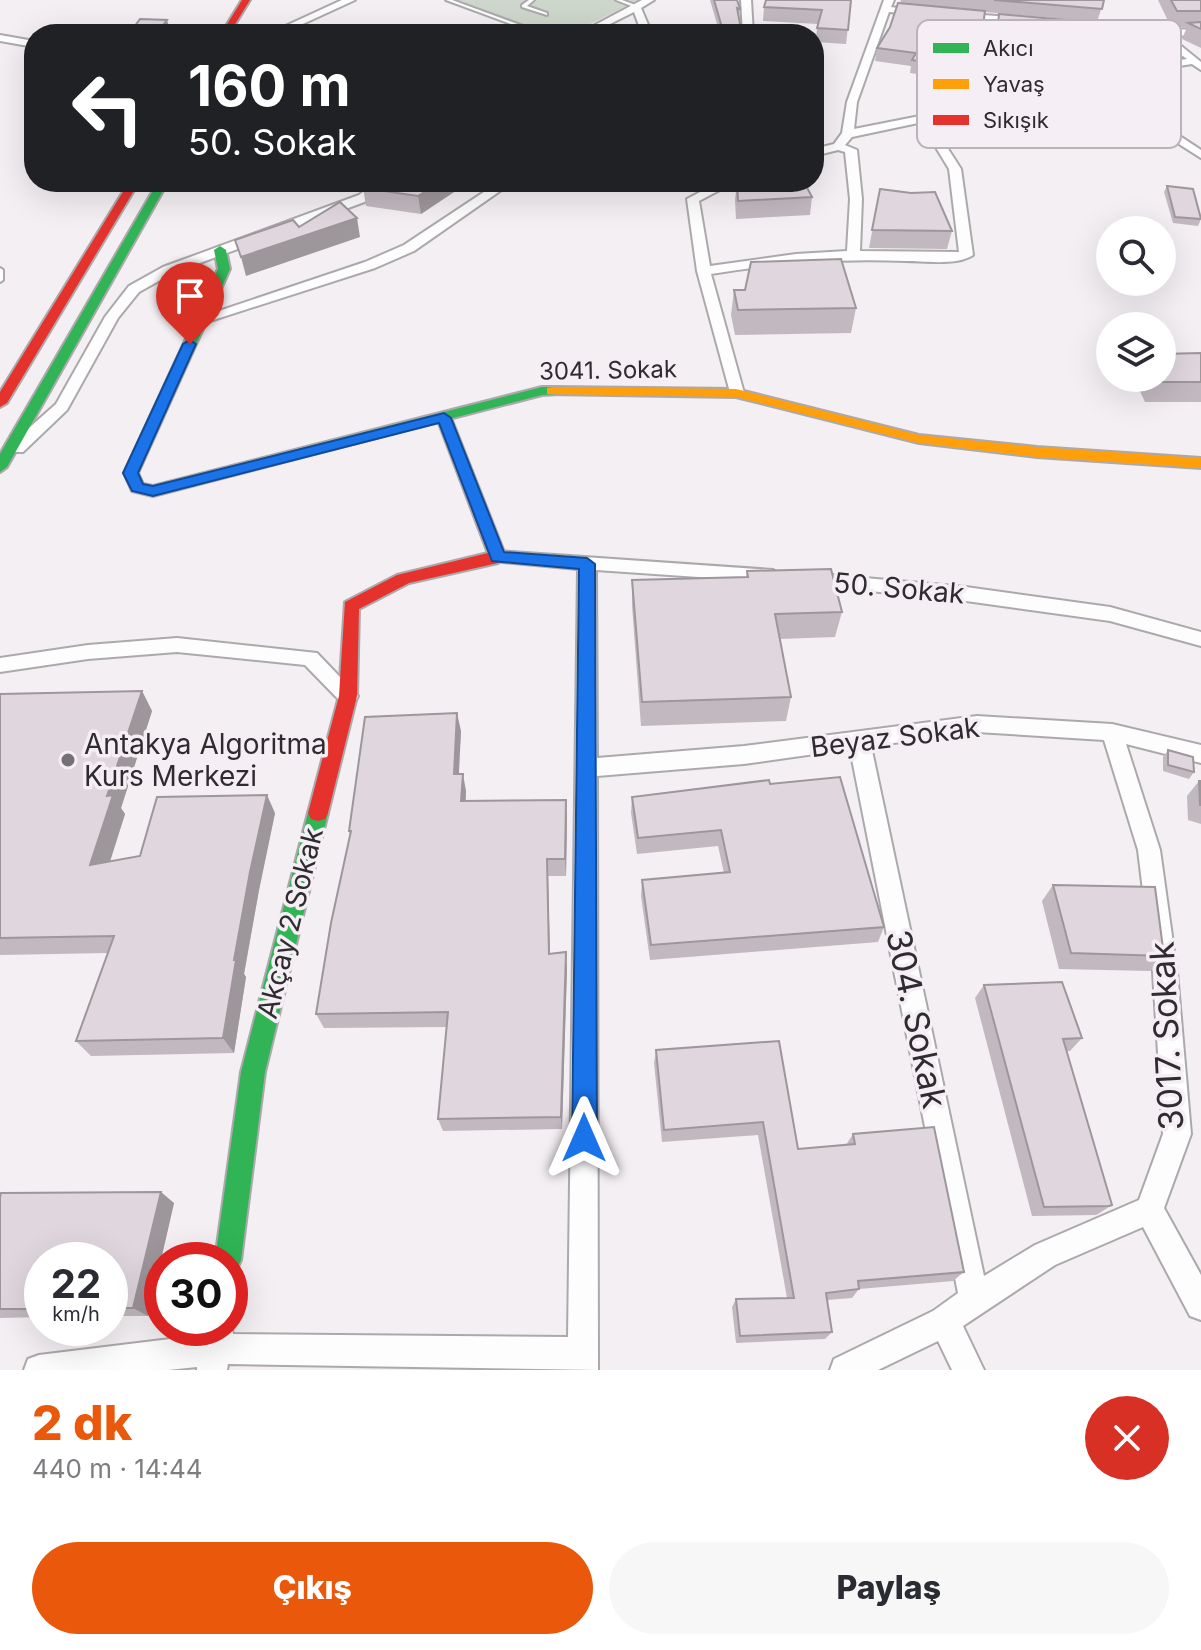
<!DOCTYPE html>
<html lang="tr">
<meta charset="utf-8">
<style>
body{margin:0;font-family:Inter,sans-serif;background:#f7f7f7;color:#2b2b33;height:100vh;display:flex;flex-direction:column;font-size:30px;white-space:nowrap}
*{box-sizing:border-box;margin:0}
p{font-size:26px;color:#7c7c81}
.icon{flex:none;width:44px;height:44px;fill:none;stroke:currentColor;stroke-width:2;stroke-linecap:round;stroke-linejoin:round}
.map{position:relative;height:1370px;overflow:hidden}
.details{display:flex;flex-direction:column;background:#fff;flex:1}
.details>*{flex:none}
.banner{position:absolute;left:24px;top:24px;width:800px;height:168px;border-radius:32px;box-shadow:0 8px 32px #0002;background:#202124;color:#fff;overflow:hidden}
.tools{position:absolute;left:1096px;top:216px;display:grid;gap:16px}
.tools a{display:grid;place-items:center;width:80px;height:80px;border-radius:50%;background:#fff;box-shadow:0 8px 32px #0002;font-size:40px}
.speed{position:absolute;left:24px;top:1242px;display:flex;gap:16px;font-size:40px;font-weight:700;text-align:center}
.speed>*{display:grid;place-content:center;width:104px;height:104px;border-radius:50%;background:#fff;box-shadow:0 8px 32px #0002;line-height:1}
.speed small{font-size:20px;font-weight:400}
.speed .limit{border:12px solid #d22;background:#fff;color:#111}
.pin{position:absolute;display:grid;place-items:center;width:68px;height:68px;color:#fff;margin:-82px -34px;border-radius:50% 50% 50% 0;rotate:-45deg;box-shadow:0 0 8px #0007}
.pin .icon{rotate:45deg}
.me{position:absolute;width:88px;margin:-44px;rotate:0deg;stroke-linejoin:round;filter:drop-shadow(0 0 6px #0008)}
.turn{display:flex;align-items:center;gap:28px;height:168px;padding:0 32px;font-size:36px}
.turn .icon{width:104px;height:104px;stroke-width:2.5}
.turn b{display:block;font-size:56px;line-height:68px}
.round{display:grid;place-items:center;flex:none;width:84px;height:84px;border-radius:42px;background:#f7f7f7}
.overview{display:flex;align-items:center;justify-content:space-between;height:136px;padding:0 32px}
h1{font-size:48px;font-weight:800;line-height:60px;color:#ea580c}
.action{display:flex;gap:16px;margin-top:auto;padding:16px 32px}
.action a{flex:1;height:92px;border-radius:48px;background:#ea580c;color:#fff;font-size:32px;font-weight:800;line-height:92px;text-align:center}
.action a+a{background:#f7f7f7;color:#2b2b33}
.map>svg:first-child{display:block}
</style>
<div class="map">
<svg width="1201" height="1370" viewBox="0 0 1201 1370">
<rect width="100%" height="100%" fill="#f4eff3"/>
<polygon fill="#ced7cc" points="454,0 638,0 571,34 550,34"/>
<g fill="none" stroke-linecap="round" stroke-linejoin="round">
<g stroke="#aca9ac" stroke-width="4">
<g id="lane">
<polygon points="446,0 452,0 545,34 538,34"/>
<polygon points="529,0 534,0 527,6 547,13 547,15 522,7 522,5"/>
<polygon points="616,0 622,0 638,6 634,7"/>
<polygon points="0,268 3,270 3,280 0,282"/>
</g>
</g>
<g stroke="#aca9ac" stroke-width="4">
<g id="street">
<polygon points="342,0 355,0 281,34 268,34"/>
<polygon points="642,0 654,0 641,8 652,34 642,34 634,12 590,34 578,34"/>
<polygon points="741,0 751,0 753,34 743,34"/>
<path d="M884,0H894L891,7L928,12L923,15L889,12L857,102L854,129L935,113L1002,94L1101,82L1104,73L1109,71L1187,59L1155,36L1070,26L1067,21L1158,30L1201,29V35L1169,36L1201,62V70L1192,64L1115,76L1111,84L1151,117L1201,150V158L1143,121L1104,88L1003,100L937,119L852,137L845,145L857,150L862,199L860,251L959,252L949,169L935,146L941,143L945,144L961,169L973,255C957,266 924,261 905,261C839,258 777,263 711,274L744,393L741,396H731L697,271L687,199L719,182H735L699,201L710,266L796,254L847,251L850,199L845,152L838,150L814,156V149L834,144L842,133L847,102Z"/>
<polygon points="955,13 1025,18 1022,23 994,21 991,50 1050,58 1045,61 983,54 985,20 958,18"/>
<polygon points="0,35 34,41 34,47 0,41"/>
<polygon points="34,96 34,115 27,114 29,99"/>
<polygon points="376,182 389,182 367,201 173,273 139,292 118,318 67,410 23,452 11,452 11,444 56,404 105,317 129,286 163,267 359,195"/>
<polygon points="499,182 513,182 414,251 375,268 207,322 197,322 195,319 365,262 404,245"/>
<path d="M498,551L773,570L782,576L773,582L596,570L597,758L744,746L977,716L1112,724L1201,745V763L1126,744L1160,850L1177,972L1191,1134L1164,1208L1201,1275V1320L1190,1316L1143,1227L1055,1265L963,1326L984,1370H952L938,1341L878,1370H830L834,1359L933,1311L958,1293L850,749L744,764L597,776L598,1370L228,1364L227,1370H197V1367L168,1370H24L28,1359L39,1355L203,1335L204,1328H230V1318L233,1334L568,1337L578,569L492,561L489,557ZM977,732L1104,740L1138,850L1153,972L1163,1134L1139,1200L1035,1245L984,1276L871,746Z"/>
<polygon points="809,573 966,587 1110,607 1201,632 1201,646 1110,621 966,601 803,584 800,579 803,574"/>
<polygon points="177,638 317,653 358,696 355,702 341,702 305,665 177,652 88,659 0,672 0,658 88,645"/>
</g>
</g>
<g stroke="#aca9ac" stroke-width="4">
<g id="fast">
<polygon points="158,182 168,182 7,467 0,472 0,454"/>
<polygon points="220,246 226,250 230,269 138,473 143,484 153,486 542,387 552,387 559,391 557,394 542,395 153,496 132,491 124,473 218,269 214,250"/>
<polygon points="318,805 325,807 328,813 265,1072 241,1260 237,1269 230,1272 230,1260 215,1260 241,1072 308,813 311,807"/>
</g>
</g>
<g stroke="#aca9ac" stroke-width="4">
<polygon id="slow" points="552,387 736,389 919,435 1037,447 1201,458 1201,468 1037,457 919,443 736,397 547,394 547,388"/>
</g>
<g stroke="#aca9ac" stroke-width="4">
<g id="jam">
<polygon points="242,0 250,0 229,34 221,34"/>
<polygon points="129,182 139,182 7,403 0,407 0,392"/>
<polygon points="444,414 451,418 506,557 498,563 409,583 359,609 357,696 328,813 325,819 318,821 311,819 308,813 339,696 345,602 397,575 488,553 437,418"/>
</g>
</g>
<use href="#lane" fill="#fdfdfd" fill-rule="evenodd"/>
<use href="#street" fill="#fdfdfd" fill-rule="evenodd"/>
<use href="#fast" fill="#30b455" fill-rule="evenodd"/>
<use href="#slow" fill="#ff9f0a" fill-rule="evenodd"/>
<use href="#jam" fill="#e5322d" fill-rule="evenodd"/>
</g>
<g fill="#c1b9bf">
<polygon points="710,0 737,0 740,9 739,18 742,34 720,34"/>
<polygon points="851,0 846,44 815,42 818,24 763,21 764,7"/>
<polygon points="901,0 1104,0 1097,22 985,12 979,46 960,44 944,78 910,73 911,66 875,61 877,48 890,27"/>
<polygon points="1158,0 1201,0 1201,48 1182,39 1187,27 1171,27"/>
<polygon points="999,14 1098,23 1089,50 1032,43 1029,48 995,43 997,24"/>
<polygon points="1025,90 1084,115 1078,132 1037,133 1020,107"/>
<polygon points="469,182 421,214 366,206 363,188"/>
<polygon points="737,182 812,197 810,215 736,219 735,200"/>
<polygon points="1167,186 1201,219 1198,226 1173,223 1164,192"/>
<polygon points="880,189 952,231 947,249 869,248"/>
<polygon points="734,290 856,308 851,333 735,335 731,315"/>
<polygon points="1201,353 1201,402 1145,402 1134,378 1162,378"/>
<polygon points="747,571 842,612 835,637 780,639 791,697 786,721 641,726 632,606 632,580 746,577"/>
<polygon points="142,691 152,711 121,808 125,814 110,862 140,856 275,813 259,890 244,974 246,977 234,1053 91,1056 76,1041 108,953 0,955 0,694"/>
<polygon points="461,731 458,774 466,791 466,801 567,817 566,876 548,876 550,954 567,968 562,1129 443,1131 438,1119 447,1027 324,1028 316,1014 350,835 349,831"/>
<polygon points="1168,750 1194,772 1189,779 1163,771 1163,757"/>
<polygon points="1199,781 1201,781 1201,824 1188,820 1187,796"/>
<polygon points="770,784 884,927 878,942 650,960 641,896 642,880 724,873 718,846 637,854 631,813 632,797"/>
<polygon points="1053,885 1164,956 1150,971 1059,969 1042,901"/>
<polygon points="984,985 1082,1038 1070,1051 1067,1051 1112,1205 1098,1214 1096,1215 1032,1216 975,998"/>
<polygon points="779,1041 798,1149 846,1145 853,1134 964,1272 953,1281 859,1289 852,1298 827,1300 832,1332 825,1339 736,1343 732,1307 736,1299 787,1298 758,1135 662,1142 654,1063 656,1050"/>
<polygon points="0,1197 174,1203 148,1316 110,1316 110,1260 42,1260 42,1317 0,1318"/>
</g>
<g fill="#9d969b">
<polygon points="167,20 171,34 156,34"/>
<polygon points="963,31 960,44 944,78 947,65"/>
<polygon points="440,182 469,182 421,214 418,196"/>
<polygon points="357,218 360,237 246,276 241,257"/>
<polygon points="142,691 152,711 121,808 125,814 103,883 90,865 107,796"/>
<polygon points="457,713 461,731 458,792 454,774"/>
<polygon points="463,774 466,791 464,818 461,801"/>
<polygon points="267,795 275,813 259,890 244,974 246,977 234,1053 223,1038 234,960 250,872"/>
<polygon points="566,800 567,817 566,876 565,859"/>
<polygon points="547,859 548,876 550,970 549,954"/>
<polygon points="566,952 567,968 562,1129 561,1117"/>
<polygon points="161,1192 174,1203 148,1316 133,1308"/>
</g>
<g fill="#e0d7de" stroke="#9d969b" stroke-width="2">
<polygon points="714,0 737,0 740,9 737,8 742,34 724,34"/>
<polygon points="766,0 851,0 848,30 817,28 822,10 764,7"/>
<polygon points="994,0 1104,0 1102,9"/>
<polygon points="1171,0 1201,0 1201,11 1177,11"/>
<polygon points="898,3 985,11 982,33 963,31 947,65 912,60 916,53 877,48 890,27"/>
<polygon points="999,14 1098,23 1093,40 1035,32 1032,37 997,33"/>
<polygon points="140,19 167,20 156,34 104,34 114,25 134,27"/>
<polygon points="1201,22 1201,29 1188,23"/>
<polygon points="575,29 602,34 569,34"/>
<polygon points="373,182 440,182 418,196 363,188"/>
<polygon points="737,182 804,182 812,197 738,201"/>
<polygon points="1167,186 1193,189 1201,219 1175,217"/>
<polygon points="880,189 911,193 935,192 952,231 872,230"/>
<polygon points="340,202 357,218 241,257 235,240 293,220 299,227"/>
<polygon points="841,259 856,308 738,310 734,290 745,290 751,262"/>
<polygon points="1201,353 1201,382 1154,382 1152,378 1162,378 1162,354"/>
<polygon points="831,569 842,612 775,614 791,697 642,702 632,580 748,577 747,571"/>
<polygon points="142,691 107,796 113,795 90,865 140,856 157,797 267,795 250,872 234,960 236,960 223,1038 76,1041 114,936 0,938 0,694"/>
<polygon points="457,713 454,774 463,774 461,801 566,800 565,859 547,859 549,954 566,952 561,1117 438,1119 448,1012 316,1014 331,923 351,831 349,831 365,717"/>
<polygon points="1168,750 1193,757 1194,772 1168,765"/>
<polygon points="840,777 884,927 651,945 642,880 730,872 721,830 638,838 632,797 769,780 770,784"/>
<polygon points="1199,781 1201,781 1201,805 1200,805"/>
<polygon points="1053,885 1155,887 1164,956 1071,953"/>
<polygon points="1062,982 1082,1038 1063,1039 1112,1205 1109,1206 1044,1207 984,985"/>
<polygon points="779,1041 798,1149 855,1144 853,1134 934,1127 964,1272 858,1281 859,1289 826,1293 832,1332 740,1336 736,1299 794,1298 763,1122 664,1130 656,1050"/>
<polygon points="161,1192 133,1308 110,1308 110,1260 42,1260 42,1309 0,1309 0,1197 1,1193"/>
</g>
<polygon fill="#1a73e8" stroke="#114b97" stroke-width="2" points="190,340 196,344 138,473 143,484 153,486 444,413 451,418 504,552 587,558 595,564 597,1138 593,1146 584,1150 575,1146 572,1138 579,569 492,561 439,423 153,496 132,491 123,473 183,344"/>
<circle fill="#747074" stroke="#f5eef4" stroke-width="3" cx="68" cy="760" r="8"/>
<g text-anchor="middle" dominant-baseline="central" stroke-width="7" stroke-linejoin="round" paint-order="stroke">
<g font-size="24" fill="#2f2c2f" stroke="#f5eef4">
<text transform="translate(608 370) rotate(-1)">3041. Sokak</text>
</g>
<g font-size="28" fill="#2f2c2f" stroke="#f5eef4">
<text transform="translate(899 588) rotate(5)">50. Sokak</text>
<text transform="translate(895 737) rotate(-7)">Beyaz Sokak</text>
<text transform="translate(290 923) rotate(-76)">Akçay 2 Sokak</text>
</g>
<g font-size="28" fill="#2f2c2f" stroke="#f5eef4" text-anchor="start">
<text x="84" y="744">Antakya Algoritma<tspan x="84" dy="32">Kurs Merkezi</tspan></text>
</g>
<g font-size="34" fill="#2f2c2f" stroke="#f5eef4">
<text transform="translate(917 1019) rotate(78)">304. Sokak</text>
<text transform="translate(1166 1036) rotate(-93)">3017. Sokak</text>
</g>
</g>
<rect x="917" y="20" width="264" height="128" rx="12" fill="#f5eef4" stroke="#bab4b9" stroke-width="2"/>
<rect x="933" y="43" width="36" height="10" fill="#30b455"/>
<rect x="933" y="79" width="36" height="10" fill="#ff9f0a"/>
<rect x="933" y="115" width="36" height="10" fill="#e5322d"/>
<g font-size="22" fill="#2f2c2f">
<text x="983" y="56">Akıcı</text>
<text x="983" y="92">Yavaş</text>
<text x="983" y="128">Sıkışık</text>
</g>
</svg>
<div class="tools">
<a><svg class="icon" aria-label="search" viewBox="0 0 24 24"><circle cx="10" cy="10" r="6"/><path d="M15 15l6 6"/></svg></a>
<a><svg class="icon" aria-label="layers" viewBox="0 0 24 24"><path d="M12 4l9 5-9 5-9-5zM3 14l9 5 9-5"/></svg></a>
</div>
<div class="speed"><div>22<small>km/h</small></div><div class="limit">30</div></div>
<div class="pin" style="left:190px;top:344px;background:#d93025"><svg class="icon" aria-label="arrive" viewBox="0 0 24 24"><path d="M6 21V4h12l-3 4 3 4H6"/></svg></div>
<svg class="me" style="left:584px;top:1138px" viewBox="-20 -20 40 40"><path d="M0-17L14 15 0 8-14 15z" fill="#1a73e8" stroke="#fff" stroke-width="4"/></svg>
<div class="banner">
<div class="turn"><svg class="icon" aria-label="left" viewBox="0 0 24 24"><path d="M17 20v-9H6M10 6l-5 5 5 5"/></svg><div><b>160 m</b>50. Sokak</div></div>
</div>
</div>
<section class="details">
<div class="overview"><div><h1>2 dk</h1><p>440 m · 14:44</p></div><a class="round" style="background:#d93025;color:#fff"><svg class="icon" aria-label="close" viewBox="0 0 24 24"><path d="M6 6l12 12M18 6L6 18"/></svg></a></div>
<div class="action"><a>Çıkış</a><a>Paylaş</a></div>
</section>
